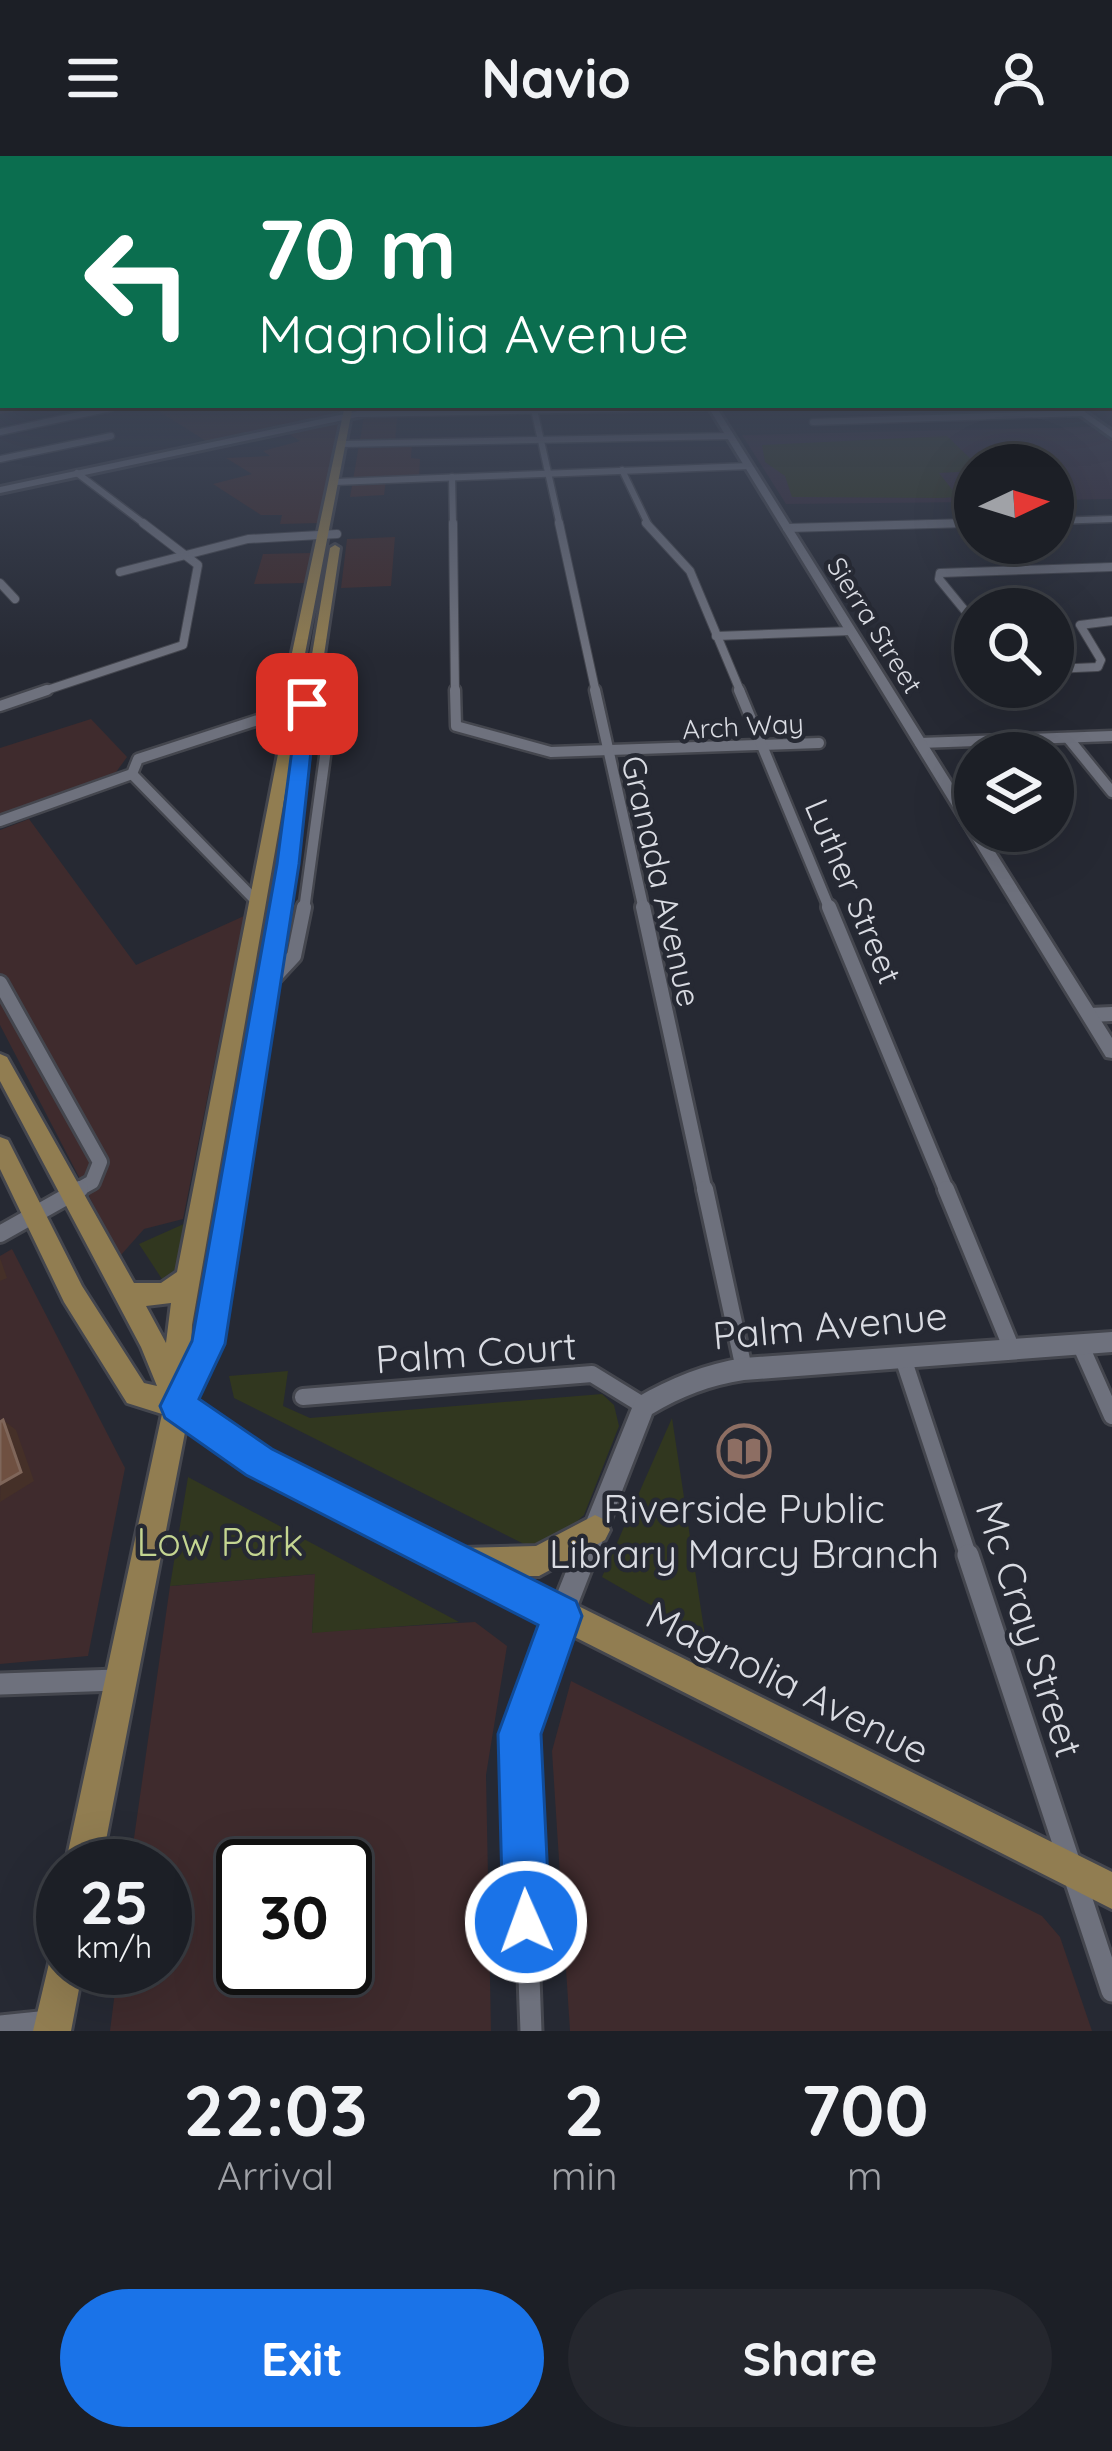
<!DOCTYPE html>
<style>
body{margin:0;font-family:Quicksand,sans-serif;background:#25272e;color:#f1f3f6;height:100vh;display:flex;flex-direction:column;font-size:45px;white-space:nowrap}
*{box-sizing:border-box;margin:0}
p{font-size:39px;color:#a0a2a7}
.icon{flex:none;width:66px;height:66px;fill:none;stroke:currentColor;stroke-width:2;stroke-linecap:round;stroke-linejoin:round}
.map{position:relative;height:1875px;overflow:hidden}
.details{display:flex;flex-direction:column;background:#1c1f26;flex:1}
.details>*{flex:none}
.banner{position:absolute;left:0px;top:0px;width:1113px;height:252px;box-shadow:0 12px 48px #0002,0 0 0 3px #3a3d43;background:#0b6e4f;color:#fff;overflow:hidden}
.needle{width:78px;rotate:86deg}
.buttons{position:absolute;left:954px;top:288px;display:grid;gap:24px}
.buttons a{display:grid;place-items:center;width:120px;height:120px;border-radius:50%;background:#1c1f26;box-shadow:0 12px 48px #0002,0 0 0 3px #3a3d43;font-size:60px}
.speed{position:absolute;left:36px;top:1683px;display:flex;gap:24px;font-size:60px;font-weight:700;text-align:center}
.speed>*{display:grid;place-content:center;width:156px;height:156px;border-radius:50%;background:#1c1f26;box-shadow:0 12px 48px #0002,0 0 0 3px #3a3d43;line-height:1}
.speed small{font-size:30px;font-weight:400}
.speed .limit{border:6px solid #111;border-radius:18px;background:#fff;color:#111}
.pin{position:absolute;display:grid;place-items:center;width:102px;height:102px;color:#fff;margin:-51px;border-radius:24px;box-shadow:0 6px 18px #0006}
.me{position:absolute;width:132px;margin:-66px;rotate:358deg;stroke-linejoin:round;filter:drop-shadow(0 0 9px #0008)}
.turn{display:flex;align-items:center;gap:42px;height:252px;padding:0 60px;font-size:54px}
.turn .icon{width:156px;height:156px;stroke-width:2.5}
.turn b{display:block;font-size:84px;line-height:102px}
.eta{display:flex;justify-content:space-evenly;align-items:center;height:204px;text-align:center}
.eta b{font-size:72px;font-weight:700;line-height:84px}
.primary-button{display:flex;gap:24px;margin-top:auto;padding:24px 60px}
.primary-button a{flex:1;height:138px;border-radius:72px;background:#1a73e8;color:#fff;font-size:48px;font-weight:700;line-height:138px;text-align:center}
.primary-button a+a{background:#25272e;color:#f1f3f6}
header{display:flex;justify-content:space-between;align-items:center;height:156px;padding:0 60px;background:#1c1f26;font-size:54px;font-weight:700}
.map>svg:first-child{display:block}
</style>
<header><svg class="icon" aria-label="menu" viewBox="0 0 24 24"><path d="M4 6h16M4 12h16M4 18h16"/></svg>Navio<svg class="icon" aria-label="person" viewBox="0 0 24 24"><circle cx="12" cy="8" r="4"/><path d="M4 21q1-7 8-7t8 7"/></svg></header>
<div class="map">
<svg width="1112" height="1875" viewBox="0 0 1112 1875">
<rect width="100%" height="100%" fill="#262933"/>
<g fill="#3f2b2d" fill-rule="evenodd">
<polygon points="149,249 343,249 341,257 206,285"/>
<polygon points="366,249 398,249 395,286 412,286 411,302 420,303 419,322 386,324 384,339 350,341"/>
<polygon points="335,264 341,266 320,367 280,368 282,359 261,359 213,328 252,318 226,302 270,300 263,295 300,285 283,274"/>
<polygon points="395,381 391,430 341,432 347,383"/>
<polygon points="312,397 307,427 254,428 263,398"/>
<polygon points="91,563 127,601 114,619 0,661 0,592"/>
<polygon points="29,663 136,809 244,760 183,1063 144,1073 120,1100 0,869 0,674"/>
<polygon points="12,1093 125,1312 88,1500 0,1508 0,1100"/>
<path d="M316,1418L312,1476L475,1466L507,1490L486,1619L491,1875H110L118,1812H165V1710H130L170,1430ZM243,1710H345V1812H243Z"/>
<polygon points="571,1525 1042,1760 1060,1781 1092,1875 570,1875 552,1595"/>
</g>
<polygon fill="#372c3b" points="1091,271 1112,286 1112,343 1053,344 1053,309 975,309 975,346 786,348 742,279"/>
<g fill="#31371f">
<polygon points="947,280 977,309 975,315 939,317 958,341 940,342 792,341 785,320 765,306 762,289"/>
<polygon points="186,1067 176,1113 162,1123 139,1088"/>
<polygon points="288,1215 283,1250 310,1262 602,1238 614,1249 619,1270 584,1359 555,1385 532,1392 234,1242 229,1220"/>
<polygon points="672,1262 705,1480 602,1421"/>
<polygon points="188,1321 459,1466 312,1477 315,1418 170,1430"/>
</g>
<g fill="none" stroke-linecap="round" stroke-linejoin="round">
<g stroke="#44464e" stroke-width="9">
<g id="minor-far5">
<polyline points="533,249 560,370"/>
<polyline points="359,258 713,251"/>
<polyline points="813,266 1082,257"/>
<polyline points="0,276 111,252"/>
<polyline points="343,288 730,280"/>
<polyline points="0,303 111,280"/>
<polyline points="622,314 649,370"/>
<polyline points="77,317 147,370"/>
<polyline points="452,321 453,370"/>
<polyline points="334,326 749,310"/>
<polyline points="1053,365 1112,363"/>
<polyline points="855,370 975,367"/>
</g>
</g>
<g stroke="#44464e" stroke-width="10">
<g id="minor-far4">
<polyline points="453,367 455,537"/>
<polyline points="559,367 596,537"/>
<polyline points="646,367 690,415 741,537"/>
<polyline points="787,372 968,367"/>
<polyline points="120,416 248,383 337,378"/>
<polyline points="0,427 15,443"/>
<polyline points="975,467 939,423 940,417 1112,411"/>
<polyline points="716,480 850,475"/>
<polyline points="1053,513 1098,511 1101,504 1080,469 1112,465"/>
<polyline points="38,537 183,489 198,409 143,367"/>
</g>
</g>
<g stroke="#44464e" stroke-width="15">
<g id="minor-far3">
<polyline points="455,534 456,570 551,596 819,587"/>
<polyline points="595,534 644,754"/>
<polyline points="739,534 830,754"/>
<polyline points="0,550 47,534"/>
<polyline points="1068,582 1112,636"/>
<polyline points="920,587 1112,580"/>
<polyline points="132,618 258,747"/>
<polyline points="0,665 132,618 138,603 307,548"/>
<polyline points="304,754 326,593 322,583 306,583"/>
</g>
</g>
<g stroke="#44464e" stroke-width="20">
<g id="minor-far2">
<polyline points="643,751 705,1036"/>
<polyline points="829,751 947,1036"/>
<polyline points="0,827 100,1006 92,1026 74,1036"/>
<polyline points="268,828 294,800 304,751"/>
<polyline points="1090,859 1112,858"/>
</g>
</g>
<g stroke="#44464e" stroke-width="22">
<g id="minor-far1">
<polyline points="705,1033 744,1213"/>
<polyline points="946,1033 1011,1191"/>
<polyline points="0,1078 80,1033"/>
<polyline points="1080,1188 1112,1260"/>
<polyline points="903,1202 969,1402"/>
<polyline points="303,1241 592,1218 644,1250"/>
</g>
</g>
<g stroke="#44464e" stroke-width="27">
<g id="minor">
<polyline points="968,1399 1112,1835"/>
<polyline points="0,1528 117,1524"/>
<polyline points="0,1870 49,1865"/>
<polyline points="531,1875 520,1578 561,1460"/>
</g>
</g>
<g stroke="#44464e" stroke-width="6">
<g id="tertiary">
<polygon points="707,249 715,249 975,664 975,675 982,675 1112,882 1112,902 1106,901"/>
<path d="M1112,1176V1196L744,1224C710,1229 682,1240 652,1258L570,1469L561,1473L552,1469L548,1460L636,1242C670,1222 705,1208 744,1202Z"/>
</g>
</g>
<g stroke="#44464e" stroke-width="6">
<g id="secondary">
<polygon points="1066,249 1075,249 1112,275 1112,282"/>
<polygon points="359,255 362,260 0,337 0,331"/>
</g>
</g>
<g stroke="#44464e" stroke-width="6">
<g id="primary">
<path d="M345,249H353L297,539L292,598L192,1169L191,1194L196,1186L330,392L335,389L340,392L221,1188L193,1244L269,1296L461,1392L536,1390L595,1359L605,1364L610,1374L605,1384L539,1420H518L1112,1716V1753L249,1316L186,1271L101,1710H65L162,1258L127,1247L64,1146L0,1013V981L8,984L82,1130L144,1227L157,1230L141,1191L0,925V898L7,901L134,1127H161L177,1116L278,598L283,539ZM171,1147L166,1187L146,1150Z"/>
<polygon points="63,1794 63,1812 83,1812 71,1875 33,1875 51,1799"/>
</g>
</g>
<use href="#minor-far5" stroke="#6e717d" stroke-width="6"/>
<use href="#minor-far4" stroke="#6e717d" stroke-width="8"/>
<use href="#minor-far3" stroke="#6e717d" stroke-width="10"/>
<use href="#minor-far2" stroke="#6e717d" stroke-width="14"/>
<use href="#minor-far1" stroke="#6e717d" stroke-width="16"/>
<use href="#minor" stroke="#6e717d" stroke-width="21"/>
<use href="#tertiary" fill="#6e717d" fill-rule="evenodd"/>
<use href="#secondary" fill="#6e717d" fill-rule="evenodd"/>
<use href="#primary" fill="#917d51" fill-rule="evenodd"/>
</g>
<g fill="#453028">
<polygon points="3,246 3,249 52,249 0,258 0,247"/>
<polygon points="0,1102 7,1122 0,1125"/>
<polygon points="3,1264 16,1274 34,1325 0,1346"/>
</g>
<polygon fill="#6f5041" stroke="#7f665a" stroke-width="3" points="3,1264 21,1316 0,1328 0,1266"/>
<linearGradient id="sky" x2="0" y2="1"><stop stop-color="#15171c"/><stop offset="0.48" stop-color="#41495b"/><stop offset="1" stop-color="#41495b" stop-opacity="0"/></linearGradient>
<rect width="1112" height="502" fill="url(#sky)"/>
<polygon fill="#1a73e8" stroke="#114b97" stroke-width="3" points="307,543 316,548 299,708 225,1188 199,1243 272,1293 576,1445 582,1460 541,1578 550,1766 543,1783 526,1790 510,1783 503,1766 498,1578 538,1469 246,1319 165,1262 160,1250 192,1185 277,708 298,548"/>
<defs>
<g id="library-ring" transform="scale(2.7)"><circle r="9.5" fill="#262933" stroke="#8d6e63" stroke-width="1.5"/><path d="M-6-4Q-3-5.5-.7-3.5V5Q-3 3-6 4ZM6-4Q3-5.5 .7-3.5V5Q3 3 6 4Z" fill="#8d6e63"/></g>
</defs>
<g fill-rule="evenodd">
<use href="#library-ring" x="744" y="1295"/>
</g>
<g text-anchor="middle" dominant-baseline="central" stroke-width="9" stroke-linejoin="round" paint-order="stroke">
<g font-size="27" fill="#d9dbe2" stroke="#262933">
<text transform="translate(875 469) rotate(58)">Sierra Street</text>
<text transform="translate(743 570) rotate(-3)">Arch Way</text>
</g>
<g font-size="33" fill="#d9dbe2" stroke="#262933">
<text transform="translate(662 725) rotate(77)">Granada Avenue</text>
<text transform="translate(854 735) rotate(67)">Luther Street</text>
</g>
<g font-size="39" fill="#d9dbe2" stroke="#262933">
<text transform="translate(830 1169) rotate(-5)">Palm Avenue</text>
<text transform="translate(476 1196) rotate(-4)">Palm Court</text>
<text transform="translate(1030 1473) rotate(72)">Mc Cray Street</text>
<text transform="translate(788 1526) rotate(27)">Magnolia Avenue</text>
</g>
<g font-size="39" fill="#d9dbe2" stroke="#262933">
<text x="744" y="1352">Riverside Public<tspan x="744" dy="45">Library Marcy Branch</tspan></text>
</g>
<g font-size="39" fill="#c4d591" stroke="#262933">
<text x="220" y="1385">Low Park</text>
</g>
</g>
</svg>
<div class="buttons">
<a><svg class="needle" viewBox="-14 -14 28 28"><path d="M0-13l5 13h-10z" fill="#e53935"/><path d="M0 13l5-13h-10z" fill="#a0a2a7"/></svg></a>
<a><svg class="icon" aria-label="search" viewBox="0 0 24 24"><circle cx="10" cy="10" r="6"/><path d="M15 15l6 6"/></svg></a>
<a><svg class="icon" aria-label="layers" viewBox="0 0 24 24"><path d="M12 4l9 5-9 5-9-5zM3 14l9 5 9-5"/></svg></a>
</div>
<div class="speed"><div>25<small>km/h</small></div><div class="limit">30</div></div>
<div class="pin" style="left:307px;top:548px;background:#d93025"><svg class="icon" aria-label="arrive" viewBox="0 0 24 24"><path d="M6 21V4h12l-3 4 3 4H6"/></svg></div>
<svg class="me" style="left:526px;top:1766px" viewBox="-20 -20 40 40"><circle r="17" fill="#1a73e8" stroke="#fff" stroke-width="3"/><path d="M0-11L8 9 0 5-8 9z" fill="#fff"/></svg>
<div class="banner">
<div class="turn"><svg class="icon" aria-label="left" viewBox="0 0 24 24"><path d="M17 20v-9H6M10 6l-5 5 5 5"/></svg><div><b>70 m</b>Magnolia Avenue</div></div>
</div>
</div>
<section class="details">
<div class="eta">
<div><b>22:03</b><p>Arrival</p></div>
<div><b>2</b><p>min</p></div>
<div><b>700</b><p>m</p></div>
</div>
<div class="primary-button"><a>Exit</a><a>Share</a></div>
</section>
